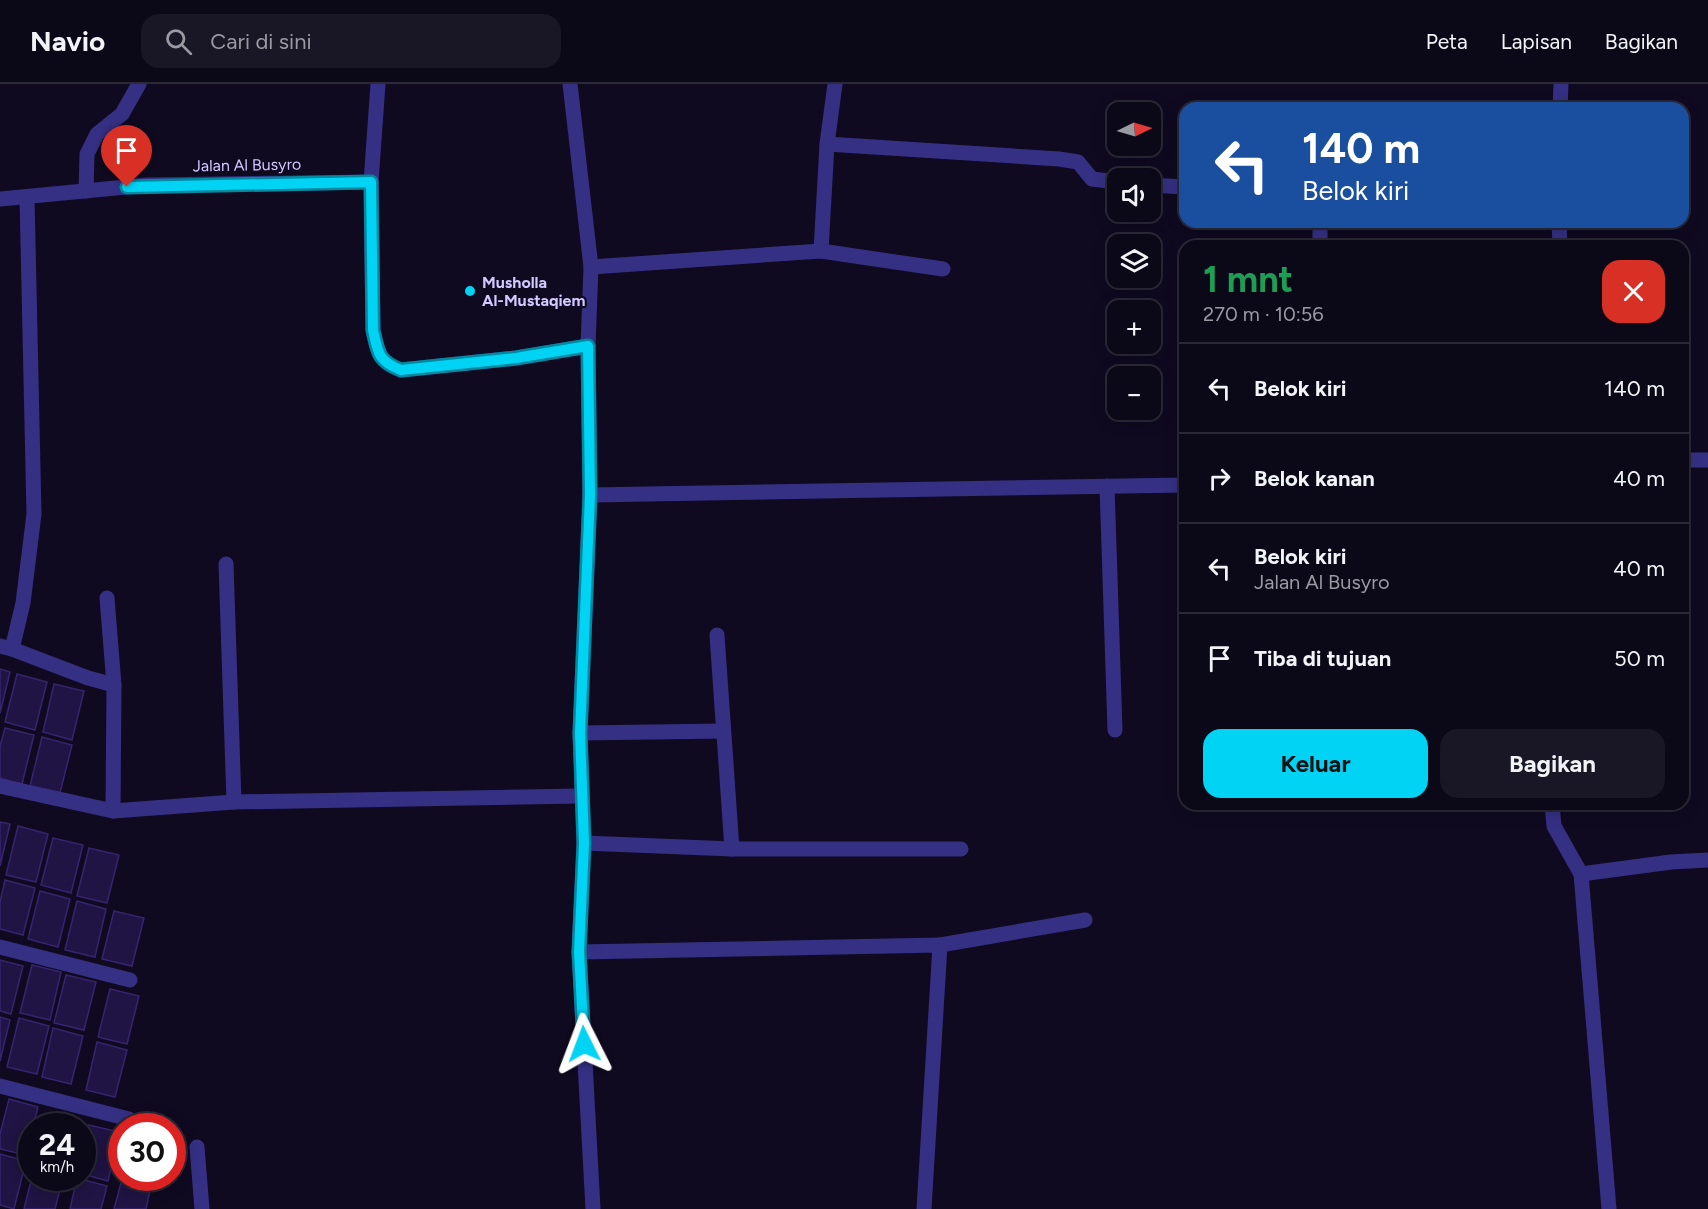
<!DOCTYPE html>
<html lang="id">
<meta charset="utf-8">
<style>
body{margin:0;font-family:Figtree,sans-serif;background:#191625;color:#f1f3f6;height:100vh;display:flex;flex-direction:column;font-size:22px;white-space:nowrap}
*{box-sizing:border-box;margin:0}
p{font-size:20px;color:#9a9aa2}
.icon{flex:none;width:33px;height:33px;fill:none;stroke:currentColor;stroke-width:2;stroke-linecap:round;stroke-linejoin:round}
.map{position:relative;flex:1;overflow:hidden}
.panel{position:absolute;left:1179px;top:156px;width:510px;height:570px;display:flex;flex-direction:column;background:#0b0818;border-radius:18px;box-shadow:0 3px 15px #0003,0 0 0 2px #2b2937}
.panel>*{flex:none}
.guide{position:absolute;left:1179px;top:18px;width:510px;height:126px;border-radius:18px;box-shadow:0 3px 15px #0003,0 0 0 2px #2b2937;background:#1a4fa0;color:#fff;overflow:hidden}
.needle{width:39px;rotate:85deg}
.tools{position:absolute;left:1107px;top:18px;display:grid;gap:12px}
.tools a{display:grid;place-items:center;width:54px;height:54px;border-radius:12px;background:#0b0818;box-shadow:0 3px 15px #0003,0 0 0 2px #2b2937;font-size:30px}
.speed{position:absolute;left:18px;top:1029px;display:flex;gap:12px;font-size:30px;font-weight:700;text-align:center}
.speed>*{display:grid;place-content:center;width:78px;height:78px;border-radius:50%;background:#0b0818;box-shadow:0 3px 15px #0003,0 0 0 2px #2b2937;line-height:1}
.speed small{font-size:15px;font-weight:400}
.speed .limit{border:9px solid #d22;background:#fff;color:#111}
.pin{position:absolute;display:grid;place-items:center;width:51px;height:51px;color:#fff;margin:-62px -26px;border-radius:50% 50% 50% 0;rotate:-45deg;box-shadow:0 0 6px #0007}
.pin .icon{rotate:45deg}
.me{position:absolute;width:66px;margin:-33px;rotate:357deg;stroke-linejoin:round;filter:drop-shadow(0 0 4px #0008)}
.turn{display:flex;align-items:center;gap:21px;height:126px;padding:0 24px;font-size:27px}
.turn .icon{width:78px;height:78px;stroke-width:2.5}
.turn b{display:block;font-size:42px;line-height:51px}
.round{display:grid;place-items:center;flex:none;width:63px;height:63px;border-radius:18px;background:#191625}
.head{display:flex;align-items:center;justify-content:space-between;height:102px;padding:0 24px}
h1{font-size:36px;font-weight:700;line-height:45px;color:#1e9e55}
.primary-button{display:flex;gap:12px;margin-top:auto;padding:12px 24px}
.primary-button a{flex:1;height:69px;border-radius:18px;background:#00d3f4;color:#111;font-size:24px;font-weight:700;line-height:69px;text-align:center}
.primary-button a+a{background:#191625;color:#f1f3f6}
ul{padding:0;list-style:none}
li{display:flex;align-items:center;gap:18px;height:90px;padding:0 24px;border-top:2px solid #2b2937}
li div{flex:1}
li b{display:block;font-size:22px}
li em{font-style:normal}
header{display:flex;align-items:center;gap:36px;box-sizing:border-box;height:84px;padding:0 30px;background:#0b0818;border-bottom:2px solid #2b2937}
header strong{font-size:28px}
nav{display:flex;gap:33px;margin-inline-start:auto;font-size:21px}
.search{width:420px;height:54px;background:#191625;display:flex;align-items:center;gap:15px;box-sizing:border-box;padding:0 21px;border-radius:18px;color:#9a9aa2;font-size:22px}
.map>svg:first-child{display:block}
</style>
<header>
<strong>Navio</strong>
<div class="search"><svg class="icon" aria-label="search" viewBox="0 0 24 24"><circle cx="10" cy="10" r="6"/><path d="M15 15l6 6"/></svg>Cari di sini</div>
<nav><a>Peta</a><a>Lapisan</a><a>Bagikan</a></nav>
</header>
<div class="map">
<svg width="1708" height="1125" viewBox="0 0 1708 1125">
<rect width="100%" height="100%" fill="#0f0a20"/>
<g fill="#1f1443" stroke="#362471" stroke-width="1.5">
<polygon points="0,585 10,588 0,629"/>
<polygon points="17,590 47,598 35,646 5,638"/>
<polygon points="54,600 84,607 72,656 43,648"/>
<polygon points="5,644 34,651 22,700 0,694 0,662"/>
<polygon points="42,653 72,661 60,709 30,702"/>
<polygon points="0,738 10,740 0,782"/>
<polygon points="18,742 48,750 36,798 6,791"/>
<polygon points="53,754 83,761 71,809 41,801"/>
<polygon points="89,764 119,771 107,819 77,812"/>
<polygon points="5,796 35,804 23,851 0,845 0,818"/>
<polygon points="40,807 70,815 58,863 28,855"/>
<polygon points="77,817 106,825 95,873 65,866"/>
<polygon points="114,827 144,834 132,882 102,875"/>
<polygon points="0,876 23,882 11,930 0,927"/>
<polygon points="32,881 61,888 50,936 20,929"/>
<polygon points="66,891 96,898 84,946 54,939"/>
<polygon points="110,905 139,912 127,960 98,953"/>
<polygon points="0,933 10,936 0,977"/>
<polygon points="19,934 49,942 37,990 7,983"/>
<polygon points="53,944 83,952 71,1000 42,993"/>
<polygon points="97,958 127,966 115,1013 86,1006"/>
<polygon points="9,1015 38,1023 26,1071 0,1065 0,1050"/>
<polygon points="46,1030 76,1037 75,1042 43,1042"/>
<polygon points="89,1041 119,1048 108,1097 82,1090 82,1070"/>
<polygon points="0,1070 26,1077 14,1125 0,1121"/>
<polygon points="32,1093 63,1094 55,1125 24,1125"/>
<polygon points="77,1094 107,1102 101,1125 70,1125"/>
<polygon points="123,1094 153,1094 151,1101"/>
<polygon points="121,1099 150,1106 146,1125 114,1125"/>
</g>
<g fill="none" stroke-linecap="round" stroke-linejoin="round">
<g stroke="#363084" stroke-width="15">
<polyline points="570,0 591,183 588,262 590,411 580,649 584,759 579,868 593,1125"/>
<polyline points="1560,24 1561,0"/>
<polyline points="827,60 1059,75 1078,78 1092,95 1118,98"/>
<path d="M371,98L373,246C378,269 378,277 401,286L516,274L588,262"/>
<polyline points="1150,101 1185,103"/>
<polyline points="86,107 87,70 97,50 122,30 139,0"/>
<polyline points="0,115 147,101 371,98 378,0"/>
<polyline points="1320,138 1320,162"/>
<polyline points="1559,138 1560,162"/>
<polyline points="821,167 827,60 835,0"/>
<polyline points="591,183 821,167 943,185"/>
<polyline points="1683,376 1708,376"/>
<polyline points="1107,402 1115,646"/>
<polyline points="590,411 1185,401"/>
<polyline points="226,480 234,718"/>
<polyline points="717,551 732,765"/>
<polyline points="0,562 12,565 23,519 34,430 27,113"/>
<polyline points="12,565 88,594 114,601"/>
<polyline points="580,649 723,647"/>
<polyline points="0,702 113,727 114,601 107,514"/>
<polyline points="1552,720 1554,742 1581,790 1609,1125"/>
<polyline points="113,727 234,718 580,712"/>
<polyline points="584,759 732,765 961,765"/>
<polyline points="1581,790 1671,778 1708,776"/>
<polyline points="940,861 1085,836"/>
<polyline points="0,863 130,896"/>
<polyline points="579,868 940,861 924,1125"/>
<polyline points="0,1002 129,1035"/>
<polyline points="197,1063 202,1125"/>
</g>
</g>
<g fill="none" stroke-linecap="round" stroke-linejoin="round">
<g stroke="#00899f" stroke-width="15">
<path id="route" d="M127,103L371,98L373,246C378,269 378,277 401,286L516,274L588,262L590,411L580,649L584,759L579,868L584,960"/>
</g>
<use href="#route" stroke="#00d3f4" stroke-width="10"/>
</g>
<circle fill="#00d3f4" stroke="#0f0a20" stroke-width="2" cx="470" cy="207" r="6"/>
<g text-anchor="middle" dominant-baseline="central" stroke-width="4.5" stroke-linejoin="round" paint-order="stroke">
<g font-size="16" fill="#d1c9ff" stroke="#0f0a20">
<text transform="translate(247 81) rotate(-1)">Jalan Al Busyro</text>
</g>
<g font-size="16" font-weight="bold" fill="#d1c9ff" stroke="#0f0a20" text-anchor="start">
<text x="482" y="198">Musholla<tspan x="482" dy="18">Al-Mustaqiem</tspan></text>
</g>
</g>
</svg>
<div class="tools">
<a><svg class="needle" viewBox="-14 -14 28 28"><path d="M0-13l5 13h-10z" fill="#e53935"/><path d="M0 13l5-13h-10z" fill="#9a9aa2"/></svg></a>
<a><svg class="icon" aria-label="sound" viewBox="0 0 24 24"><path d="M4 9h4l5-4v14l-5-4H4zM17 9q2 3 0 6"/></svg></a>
<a><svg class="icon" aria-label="layers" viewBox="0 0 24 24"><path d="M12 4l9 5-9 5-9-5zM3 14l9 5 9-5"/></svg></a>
<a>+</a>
<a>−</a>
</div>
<div class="speed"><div>24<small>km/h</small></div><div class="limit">30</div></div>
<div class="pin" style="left:127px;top:103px;background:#d93025"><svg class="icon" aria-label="arrive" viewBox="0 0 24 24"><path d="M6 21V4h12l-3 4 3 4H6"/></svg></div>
<svg class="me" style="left:584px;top:960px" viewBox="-20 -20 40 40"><path d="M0-17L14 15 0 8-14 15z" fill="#00d3f4" stroke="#fff" stroke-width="4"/></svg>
<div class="guide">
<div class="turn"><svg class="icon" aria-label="left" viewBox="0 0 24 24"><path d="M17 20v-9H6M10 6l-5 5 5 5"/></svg><div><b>140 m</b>Belok kiri</div></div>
</div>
<section class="panel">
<div class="head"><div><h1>1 mnt</h1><p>270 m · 10:56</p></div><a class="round" style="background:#d93025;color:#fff"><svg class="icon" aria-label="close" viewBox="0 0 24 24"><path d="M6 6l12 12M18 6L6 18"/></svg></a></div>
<ul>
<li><svg class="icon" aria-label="left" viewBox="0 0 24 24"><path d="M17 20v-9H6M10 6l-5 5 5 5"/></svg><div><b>Belok kiri</b></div><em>140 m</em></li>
<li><svg class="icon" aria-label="right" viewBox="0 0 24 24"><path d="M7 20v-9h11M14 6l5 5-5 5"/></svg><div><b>Belok kanan</b></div><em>40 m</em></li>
<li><svg class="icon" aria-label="left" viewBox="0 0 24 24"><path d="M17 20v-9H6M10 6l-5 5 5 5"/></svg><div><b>Belok kiri</b><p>Jalan Al Busyro</p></div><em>40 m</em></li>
<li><svg class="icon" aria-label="arrive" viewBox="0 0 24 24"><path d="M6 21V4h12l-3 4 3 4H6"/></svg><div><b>Tiba di tujuan</b></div><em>50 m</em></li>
</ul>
<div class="primary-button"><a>Keluar</a><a>Bagikan</a></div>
</section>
</div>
